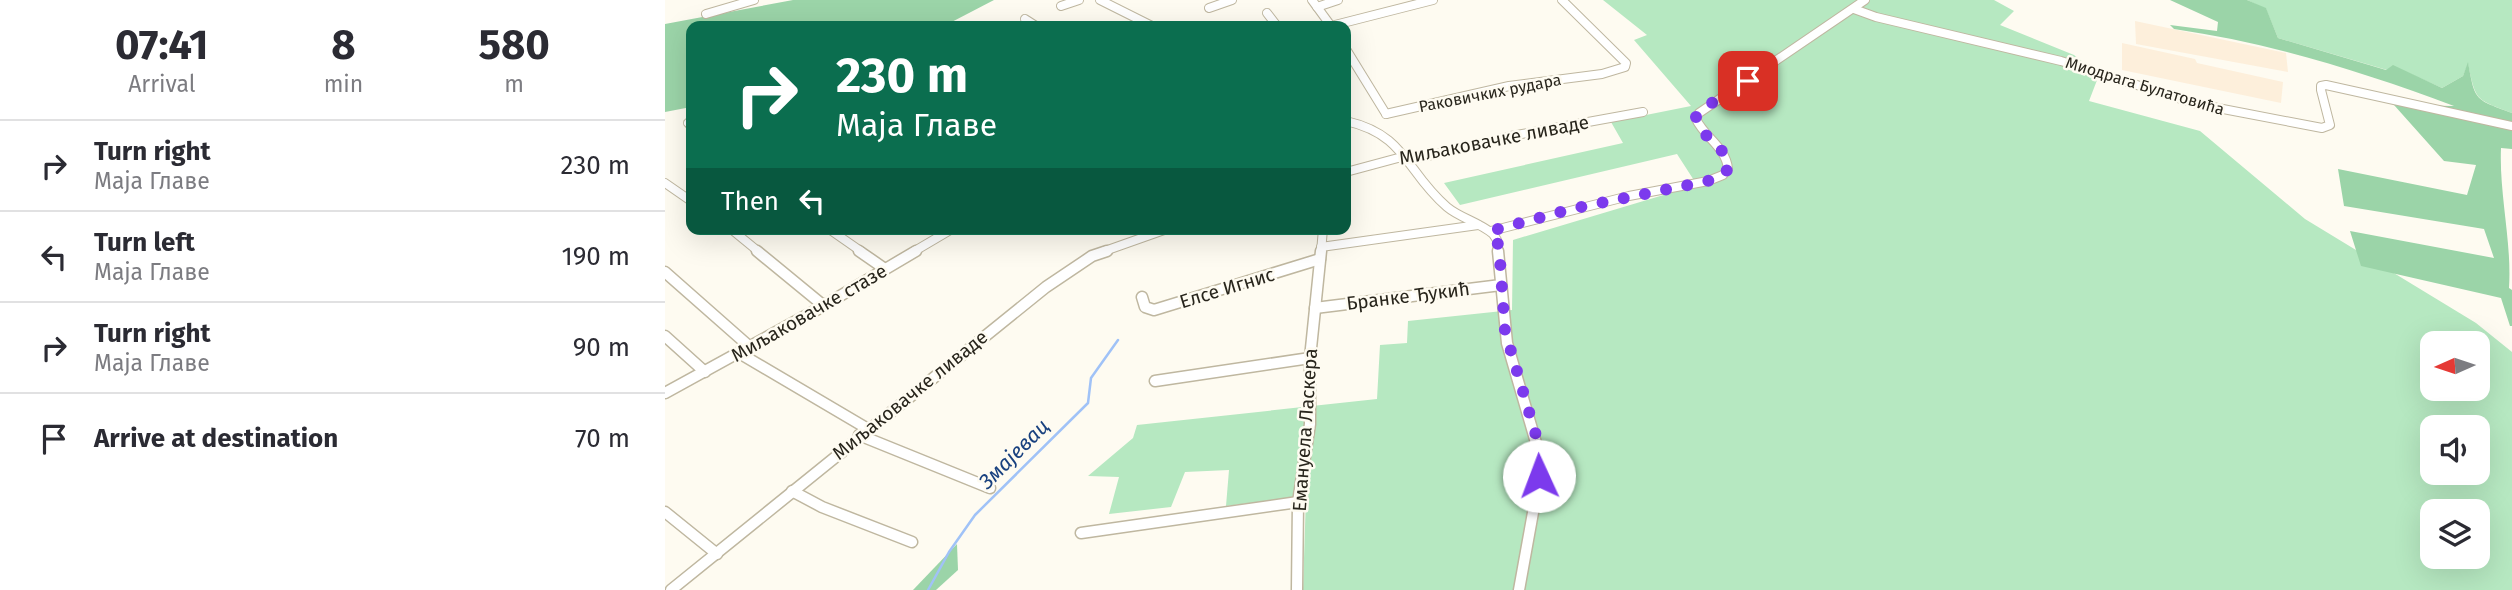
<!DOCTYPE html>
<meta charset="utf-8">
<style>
body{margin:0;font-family:"Fira Sans",sans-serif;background:#f7f7f7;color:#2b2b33;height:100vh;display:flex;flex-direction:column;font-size:26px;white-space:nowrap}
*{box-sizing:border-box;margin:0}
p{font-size:23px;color:#7c7c81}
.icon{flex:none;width:38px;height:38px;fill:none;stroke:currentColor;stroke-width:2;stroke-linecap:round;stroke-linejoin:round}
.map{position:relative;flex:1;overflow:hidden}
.panel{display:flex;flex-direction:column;background:#fff;width:665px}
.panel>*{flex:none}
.hud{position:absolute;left:21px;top:21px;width:665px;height:214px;border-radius:14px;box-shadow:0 7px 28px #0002;background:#0b6e4f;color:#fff;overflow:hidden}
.needle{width:46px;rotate:267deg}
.tools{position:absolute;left:1755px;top:331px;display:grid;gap:14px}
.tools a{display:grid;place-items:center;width:70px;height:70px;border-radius:14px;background:#fff;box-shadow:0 7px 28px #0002;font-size:35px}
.pin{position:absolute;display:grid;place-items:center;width:60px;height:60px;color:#fff;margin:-30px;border-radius:14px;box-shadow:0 4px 10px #0006}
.me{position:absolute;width:77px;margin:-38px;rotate:358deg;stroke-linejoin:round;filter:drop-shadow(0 0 5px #0008)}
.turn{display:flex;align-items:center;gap:24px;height:147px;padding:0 35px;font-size:32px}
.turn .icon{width:91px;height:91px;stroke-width:2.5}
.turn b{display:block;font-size:49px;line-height:60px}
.then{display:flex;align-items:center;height:66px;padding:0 35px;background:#0003;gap:14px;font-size:26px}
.eta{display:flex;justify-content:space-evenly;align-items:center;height:119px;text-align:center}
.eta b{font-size:42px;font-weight:700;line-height:49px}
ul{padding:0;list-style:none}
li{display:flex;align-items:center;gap:21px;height:91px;padding:0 35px;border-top:2px solid #e1e1e2}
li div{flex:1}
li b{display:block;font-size:26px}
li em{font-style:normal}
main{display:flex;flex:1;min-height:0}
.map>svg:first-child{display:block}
</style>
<main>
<section class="panel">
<div class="eta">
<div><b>07:41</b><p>Arrival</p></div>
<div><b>8</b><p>min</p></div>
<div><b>580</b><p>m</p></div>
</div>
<ul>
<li><svg class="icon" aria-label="right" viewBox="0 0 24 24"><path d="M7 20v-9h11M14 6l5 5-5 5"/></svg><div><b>Turn right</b><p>Маја Главе</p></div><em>230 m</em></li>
<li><svg class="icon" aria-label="left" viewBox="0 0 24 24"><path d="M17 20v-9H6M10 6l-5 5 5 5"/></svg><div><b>Turn left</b><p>Маја Главе</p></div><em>190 m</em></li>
<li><svg class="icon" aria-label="right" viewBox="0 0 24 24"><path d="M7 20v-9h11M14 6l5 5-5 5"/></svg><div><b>Turn right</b><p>Маја Главе</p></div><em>90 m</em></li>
<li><svg class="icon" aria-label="arrive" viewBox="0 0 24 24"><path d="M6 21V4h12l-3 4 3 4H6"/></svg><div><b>Arrive at destination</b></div><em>70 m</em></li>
</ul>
</section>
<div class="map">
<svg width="1847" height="590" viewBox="0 0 1847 590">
<rect width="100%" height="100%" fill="#fefbf1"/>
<g fill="#fdefdb">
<polygon points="1470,21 1621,53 1623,72 1471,44"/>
<polygon points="1457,43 1530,59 1532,63 1618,82 1616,103 1457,70"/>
</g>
<g fill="#b6e8c1" fill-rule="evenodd">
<path d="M938,0H1329L1349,11L1335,25L1409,55L1434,75L1424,101L1535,131L1640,219L1811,323L1847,352V590H638L641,496L561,506L564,470L520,472L506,507L444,514L454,477L423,476L468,438L472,425L712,399L715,345L742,343L743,321L847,310L848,240L1032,185L1012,154L795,205L779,183L958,143L946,122L1026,106L969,40L982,35ZM1768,343H1813V388H1768ZM1768,427H1813V472H1768ZM1768,511H1813V556H1768Z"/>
<path d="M1582,0H1847V113C1811,99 1811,102 1803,64L1798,76L1777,88L1728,66L1722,70L1613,38L1601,9Z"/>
</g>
<g fill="#9bd4a8">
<polygon points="128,0 329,0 279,26 26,26 26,107 0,112 0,24"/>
<path d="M1505,0H1582L1601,8L1613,38L1721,70L1728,65L1777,88L1798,76L1803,62C1810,102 1810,99 1847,113V149L1836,148C1834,194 1847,242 1844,288L1847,290V326H1845L1836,298L1696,266L1685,231L1829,258L1819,229L1679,206L1673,169L1802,195L1811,165L1779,161L1729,105L1789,106C1698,72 1606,43 1509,29L1505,25L1552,31L1553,22Z"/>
<polygon points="292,544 293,570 271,590 248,590"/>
</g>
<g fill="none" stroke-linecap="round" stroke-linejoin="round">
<polyline stroke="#a0c2f7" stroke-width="2.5" points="263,590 284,552 310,515 423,403 426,378 453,340"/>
<g stroke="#bfb7a0" stroke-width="10">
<g id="minor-far1">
<polyline points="435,0 487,26"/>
<polyline points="647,0 666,26"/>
<polyline points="396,6 414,0"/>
<polyline points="652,7 673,0"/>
<polyline points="544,8 567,0"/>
<polyline points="1189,9 1211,17 1396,61 1532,104 1657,128 1665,125 1656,90 1656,86 1661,85 1847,126"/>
<polyline points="602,13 612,26"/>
<polyline points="41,14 89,0"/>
<polyline points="360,19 371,26"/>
<polyline points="666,26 768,0"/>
<polyline points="681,49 721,114"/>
<polyline points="721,114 844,86 937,74 960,67 961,63 897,0"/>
<path d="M681,121C742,135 740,171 782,207C795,218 814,222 828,234L832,240L833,252"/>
<polyline points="23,123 26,125"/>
<polyline points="681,172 733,158 759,157 846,136 978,112"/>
<polyline points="0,183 26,201"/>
<polyline points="66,229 94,252"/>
<polyline points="164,229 197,252"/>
<path d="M826,231L964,196L1043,181L1058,175L1063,169C1061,147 1040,138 1031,119L1034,113L1200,0"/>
<polyline points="656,247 813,225"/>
<polyline points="248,252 287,229"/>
<polyline points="437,252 502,229"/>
<polyline points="656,252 658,229"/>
</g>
</g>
<g stroke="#bfb7a0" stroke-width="13">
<g id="minor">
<polyline points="92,251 159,306"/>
<polyline points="194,251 220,269"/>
<polyline points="833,251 842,343 874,453 869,507 854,590"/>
<polyline points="0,272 85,347"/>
<polyline points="477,297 480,307 489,310 655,259"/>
<polyline points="650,308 836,285"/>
<polyline points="0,336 40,372"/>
<polyline points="74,353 203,429"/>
<polyline points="490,381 645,358"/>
<polyline points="0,393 153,309 251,251"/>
<polyline points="194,435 325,488"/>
<polyline points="127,491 157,507 247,542"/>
<polyline points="0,512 52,554"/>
<polyline points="416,533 633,502"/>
<polyline points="6,590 381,287 427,256 442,251"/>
<polyline points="632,590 633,502 645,424 645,358 656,251"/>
</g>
</g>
<use href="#minor-far1" stroke="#fff" stroke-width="8"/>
<use href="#minor" stroke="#fff" stroke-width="10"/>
</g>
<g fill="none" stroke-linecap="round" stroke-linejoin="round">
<path stroke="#7c3aed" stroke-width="12" stroke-dasharray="0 21.6" d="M874,476L873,442L840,331L834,246L826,231L906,209L1043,181L1058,175L1063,169C1064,145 1034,139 1031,117L1042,106L1083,81"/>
</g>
<g text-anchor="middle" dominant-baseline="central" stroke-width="5" stroke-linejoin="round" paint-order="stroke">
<g font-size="16" fill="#28251c" stroke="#fefbf1">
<text transform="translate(1480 86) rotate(17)">Миодрага Булатовића</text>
<text transform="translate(825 93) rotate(-11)">Раковичких рудара</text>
</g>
<g font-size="19" fill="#28251c" stroke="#fefbf1">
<text transform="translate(829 140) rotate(-11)">Миљаковачке ливаде</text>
<text transform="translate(562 288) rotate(-17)">Елсе Игнис</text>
<text transform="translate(743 296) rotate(-7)">Бранке Ђукић</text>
<text transform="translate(144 313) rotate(-30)">Миљаковачке стазе</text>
<text transform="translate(245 395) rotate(-39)">Миљаковачке ливаде</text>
<text transform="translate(640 430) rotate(-86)">Емануела Ласкера</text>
</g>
<g font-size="21" font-style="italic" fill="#19417f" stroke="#fefbf1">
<text transform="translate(349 454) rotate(-45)">Змајевац</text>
</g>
</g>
</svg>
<div class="tools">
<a><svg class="needle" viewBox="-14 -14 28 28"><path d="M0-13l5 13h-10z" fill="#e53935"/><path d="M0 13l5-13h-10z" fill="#7c7c81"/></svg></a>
<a><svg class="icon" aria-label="sound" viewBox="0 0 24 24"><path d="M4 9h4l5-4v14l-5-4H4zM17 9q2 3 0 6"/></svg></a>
<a><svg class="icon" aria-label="layers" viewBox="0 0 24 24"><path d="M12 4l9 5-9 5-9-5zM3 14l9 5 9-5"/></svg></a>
</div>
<div class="pin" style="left:1083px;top:81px;background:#d93025"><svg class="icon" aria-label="arrive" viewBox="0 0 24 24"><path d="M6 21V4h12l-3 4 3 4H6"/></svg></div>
<svg class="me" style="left:874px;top:476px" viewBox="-20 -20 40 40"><circle r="19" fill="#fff"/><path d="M0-13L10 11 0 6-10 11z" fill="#7c3aed"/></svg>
<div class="hud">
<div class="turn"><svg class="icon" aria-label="right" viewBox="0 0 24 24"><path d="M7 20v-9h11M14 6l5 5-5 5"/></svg><div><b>230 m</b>Маја Главе</div></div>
<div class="then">Then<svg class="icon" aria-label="left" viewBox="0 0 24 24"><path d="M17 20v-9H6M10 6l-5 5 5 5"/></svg></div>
</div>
</div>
</main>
